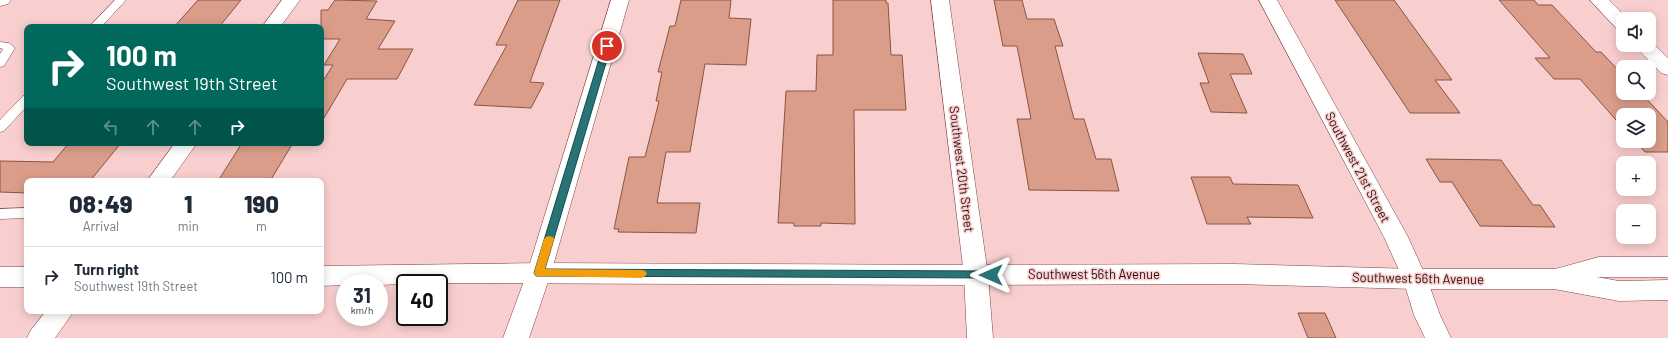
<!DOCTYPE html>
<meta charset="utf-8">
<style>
body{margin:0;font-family:Barlow,sans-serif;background:#f2f2f3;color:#1f2937;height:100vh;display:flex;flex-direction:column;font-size:15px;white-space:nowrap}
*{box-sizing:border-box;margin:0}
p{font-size:13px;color:#747a83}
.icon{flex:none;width:22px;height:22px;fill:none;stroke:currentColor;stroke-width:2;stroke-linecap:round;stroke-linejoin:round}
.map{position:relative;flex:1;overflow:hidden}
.sheet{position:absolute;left:24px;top:178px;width:300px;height:136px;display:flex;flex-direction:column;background:#fff;border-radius:8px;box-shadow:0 2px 10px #0003}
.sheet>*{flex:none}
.hud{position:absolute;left:24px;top:24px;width:300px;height:122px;border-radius:8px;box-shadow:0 2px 10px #0003;background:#00695c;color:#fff;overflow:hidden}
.controls{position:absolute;left:1616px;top:12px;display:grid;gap:8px}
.controls a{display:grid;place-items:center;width:40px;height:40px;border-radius:8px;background:#fff;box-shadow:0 2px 10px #0003;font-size:20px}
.speed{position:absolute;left:336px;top:274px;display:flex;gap:8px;font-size:20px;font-weight:700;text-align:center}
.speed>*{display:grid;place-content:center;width:52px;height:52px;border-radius:50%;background:#fff;box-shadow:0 2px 10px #0003;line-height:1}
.speed small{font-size:10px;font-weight:400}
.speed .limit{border:2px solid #111;border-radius:6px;background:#fff;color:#111}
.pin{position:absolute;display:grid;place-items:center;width:34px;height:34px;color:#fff;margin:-17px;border:2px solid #fff;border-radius:50%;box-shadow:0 1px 4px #0007}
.me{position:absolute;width:44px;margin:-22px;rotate:270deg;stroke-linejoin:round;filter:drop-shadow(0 0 3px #0008)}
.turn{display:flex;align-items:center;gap:14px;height:84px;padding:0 16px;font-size:18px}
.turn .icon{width:52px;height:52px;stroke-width:2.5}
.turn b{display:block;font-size:28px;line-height:34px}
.lanes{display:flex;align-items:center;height:38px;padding:0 16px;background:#0003;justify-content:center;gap:20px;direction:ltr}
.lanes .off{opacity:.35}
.eta{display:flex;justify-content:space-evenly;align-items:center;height:68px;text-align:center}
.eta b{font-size:24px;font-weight:800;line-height:28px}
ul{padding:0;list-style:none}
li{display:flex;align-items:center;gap:12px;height:60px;padding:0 16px;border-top:1px solid #e0e1e3}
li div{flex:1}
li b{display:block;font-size:15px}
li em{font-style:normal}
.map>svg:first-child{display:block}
</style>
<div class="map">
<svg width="1668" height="338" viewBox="0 0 1668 338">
<rect width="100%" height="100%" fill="#f9cece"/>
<g fill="#da9d89" stroke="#8b5442">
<polygon points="198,0 241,0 219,27 174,27"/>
<polygon points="335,0 377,1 366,19 395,21 378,49 413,49 397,79 347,79 321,123 321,84 333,65 324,65 340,39 321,39 321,10 328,10"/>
<polygon points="518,0 560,0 530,82 544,83 531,108 474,105 507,45 496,45"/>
<polygon points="681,0 731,0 729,18 751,19 746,65 705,64 690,152 666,152 657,203 700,203 696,233 618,232 619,229 614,229 629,157 645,157 659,101 656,101 662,72 658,72 670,26 675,26"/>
<polygon points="833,0 886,0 886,3 888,3 891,55 902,55 906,110 854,110 855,224 821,223 821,226 794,226 794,223 778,223 786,91 816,91 817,55 833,55"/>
<polygon points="994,0 1022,0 1027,19 1054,19 1063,46 1055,46 1074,119 1084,119 1096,159 1111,159 1119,191 1029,190 1017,119 1031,119 1017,46 1003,46"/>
<polygon points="1335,0 1394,0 1452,80 1435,80 1460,113 1410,113"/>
<polygon points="1499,0 1534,0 1538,5 1552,5 1596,52 1601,52 1623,75 1623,93 1641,93 1668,122 1668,152 1645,152 1635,141 1649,141 1649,115 1623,115 1623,128 1580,79 1554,79 1535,58 1550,58"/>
<polygon points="1198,53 1243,54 1252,74 1230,74 1247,113 1211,112 1200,83 1209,83"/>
<polygon points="69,143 121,143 90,181 27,181 27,193 0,192 0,161 53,162"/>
<polygon points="242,143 293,143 270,181 218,181"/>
<polygon points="1426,159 1501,160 1533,205 1540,205 1555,227 1480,226 1452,182 1440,182"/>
<polygon points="1191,177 1230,177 1233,184 1298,185 1313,218 1247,217 1251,224 1207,224"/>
<polygon points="1298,313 1325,313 1336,338 1308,338"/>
</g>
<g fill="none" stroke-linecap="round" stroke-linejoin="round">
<g stroke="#7f4547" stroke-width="1">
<g id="service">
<polygon points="115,0 126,0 101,27 89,27"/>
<polygon points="0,42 9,43 15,48 4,66 0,67 0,54 3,49 0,48"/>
<polygon points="27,95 27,106 4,131 0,132 0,120 23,96"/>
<polygon points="27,208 27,218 0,219 0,209"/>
</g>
</g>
<g stroke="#7f4547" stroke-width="1">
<g id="minor">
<polygon points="282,0 300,0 280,27 262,27"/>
<polygon points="611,0 629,0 551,273 529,338 503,338 527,273"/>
<polygon points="931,0 949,0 988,275 993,338 967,338 964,275"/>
<polygon points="1259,0 1277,0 1408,237 1427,279 1440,315 1451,338 1425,338 1414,315 1403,279 1384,237"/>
<polygon points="1590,0 1609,0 1628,19 1623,19 1623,30 1616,28"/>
<polygon points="1649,40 1668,58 1668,75 1661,73 1634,45 1649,45"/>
<polygon points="175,143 197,143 170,181 147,181"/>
<polygon points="46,311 74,311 55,338 27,338 31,330"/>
</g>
</g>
<g stroke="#7f4547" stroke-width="1">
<g id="tertiary">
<polygon points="1599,257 1668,257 1668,277 1597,277 1619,281 1668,280 1668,300 1619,301 1554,289 1415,289 1234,284 976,285 405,283 405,284 379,285 379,283 345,283 345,285 321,286 321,266 539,263 976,265 1234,264 1415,269 1555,269"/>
<rect x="0" y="267" width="27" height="20"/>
</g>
</g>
<g stroke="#7f4547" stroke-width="1">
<polygon id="secondary" points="0,0 11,0 8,4 0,6"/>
</g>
<use href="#service" fill="#fff" fill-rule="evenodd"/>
<use href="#minor" fill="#fff" fill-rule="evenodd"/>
<use href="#tertiary" fill="#fff" fill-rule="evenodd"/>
<use href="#secondary" fill="#fff" fill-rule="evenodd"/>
</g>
<polygon fill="#287375" stroke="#1a4b4c" points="607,43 611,46 545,269 991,271 994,272 996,275 994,278 536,276 534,273 603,46"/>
<polygon fill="#f59e0b" points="549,236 553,237 554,239 545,269 642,270 645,271 647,274 645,276 642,278 536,276 534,273 544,239 546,237"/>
<g text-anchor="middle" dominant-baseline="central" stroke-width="3" stroke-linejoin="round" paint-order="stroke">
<g font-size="13" fill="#2b1313" stroke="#f9cece">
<text transform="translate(1358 167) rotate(62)">Southwest 21st Street</text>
<text transform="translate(962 169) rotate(83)">Southwest 20th Street</text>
<text x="1094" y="274">Southwest 56th Avenue</text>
<text transform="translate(1418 278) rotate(1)">Southwest 56th Avenue</text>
</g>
</g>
</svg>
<div class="controls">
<a><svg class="icon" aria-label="sound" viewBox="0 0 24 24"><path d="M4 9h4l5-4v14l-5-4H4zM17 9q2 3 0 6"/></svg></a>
<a><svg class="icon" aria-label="search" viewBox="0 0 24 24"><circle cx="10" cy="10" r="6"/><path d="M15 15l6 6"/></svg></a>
<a><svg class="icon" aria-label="layers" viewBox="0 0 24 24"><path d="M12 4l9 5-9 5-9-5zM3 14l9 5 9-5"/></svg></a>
<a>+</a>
<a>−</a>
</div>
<div class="speed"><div>31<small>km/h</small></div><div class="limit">40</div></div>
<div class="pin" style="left:607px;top:46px;background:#d93025"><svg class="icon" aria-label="arrive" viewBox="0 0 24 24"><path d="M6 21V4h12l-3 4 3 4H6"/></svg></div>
<svg class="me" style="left:991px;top:275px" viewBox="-20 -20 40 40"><path d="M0-17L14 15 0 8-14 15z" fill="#287375" stroke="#fff" stroke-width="4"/></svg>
<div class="hud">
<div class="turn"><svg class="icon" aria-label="right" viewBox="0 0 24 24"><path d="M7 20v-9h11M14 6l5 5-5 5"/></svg><div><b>100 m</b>Southwest 19th Street</div></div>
<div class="lanes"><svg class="icon off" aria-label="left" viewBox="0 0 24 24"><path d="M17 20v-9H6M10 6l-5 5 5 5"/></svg><svg class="icon off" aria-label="ahead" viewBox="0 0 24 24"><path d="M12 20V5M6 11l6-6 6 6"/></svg><svg class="icon off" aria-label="ahead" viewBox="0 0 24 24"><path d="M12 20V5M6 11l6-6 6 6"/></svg><svg class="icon" aria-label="right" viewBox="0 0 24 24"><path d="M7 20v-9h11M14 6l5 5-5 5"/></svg></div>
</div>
<section class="sheet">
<div class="eta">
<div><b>08:49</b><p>Arrival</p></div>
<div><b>1</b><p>min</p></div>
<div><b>190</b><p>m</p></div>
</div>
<ul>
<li><svg class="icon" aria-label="right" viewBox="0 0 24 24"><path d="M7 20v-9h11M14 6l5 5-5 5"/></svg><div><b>Turn right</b><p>Southwest 19th Street</p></div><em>100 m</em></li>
</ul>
</section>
</div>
